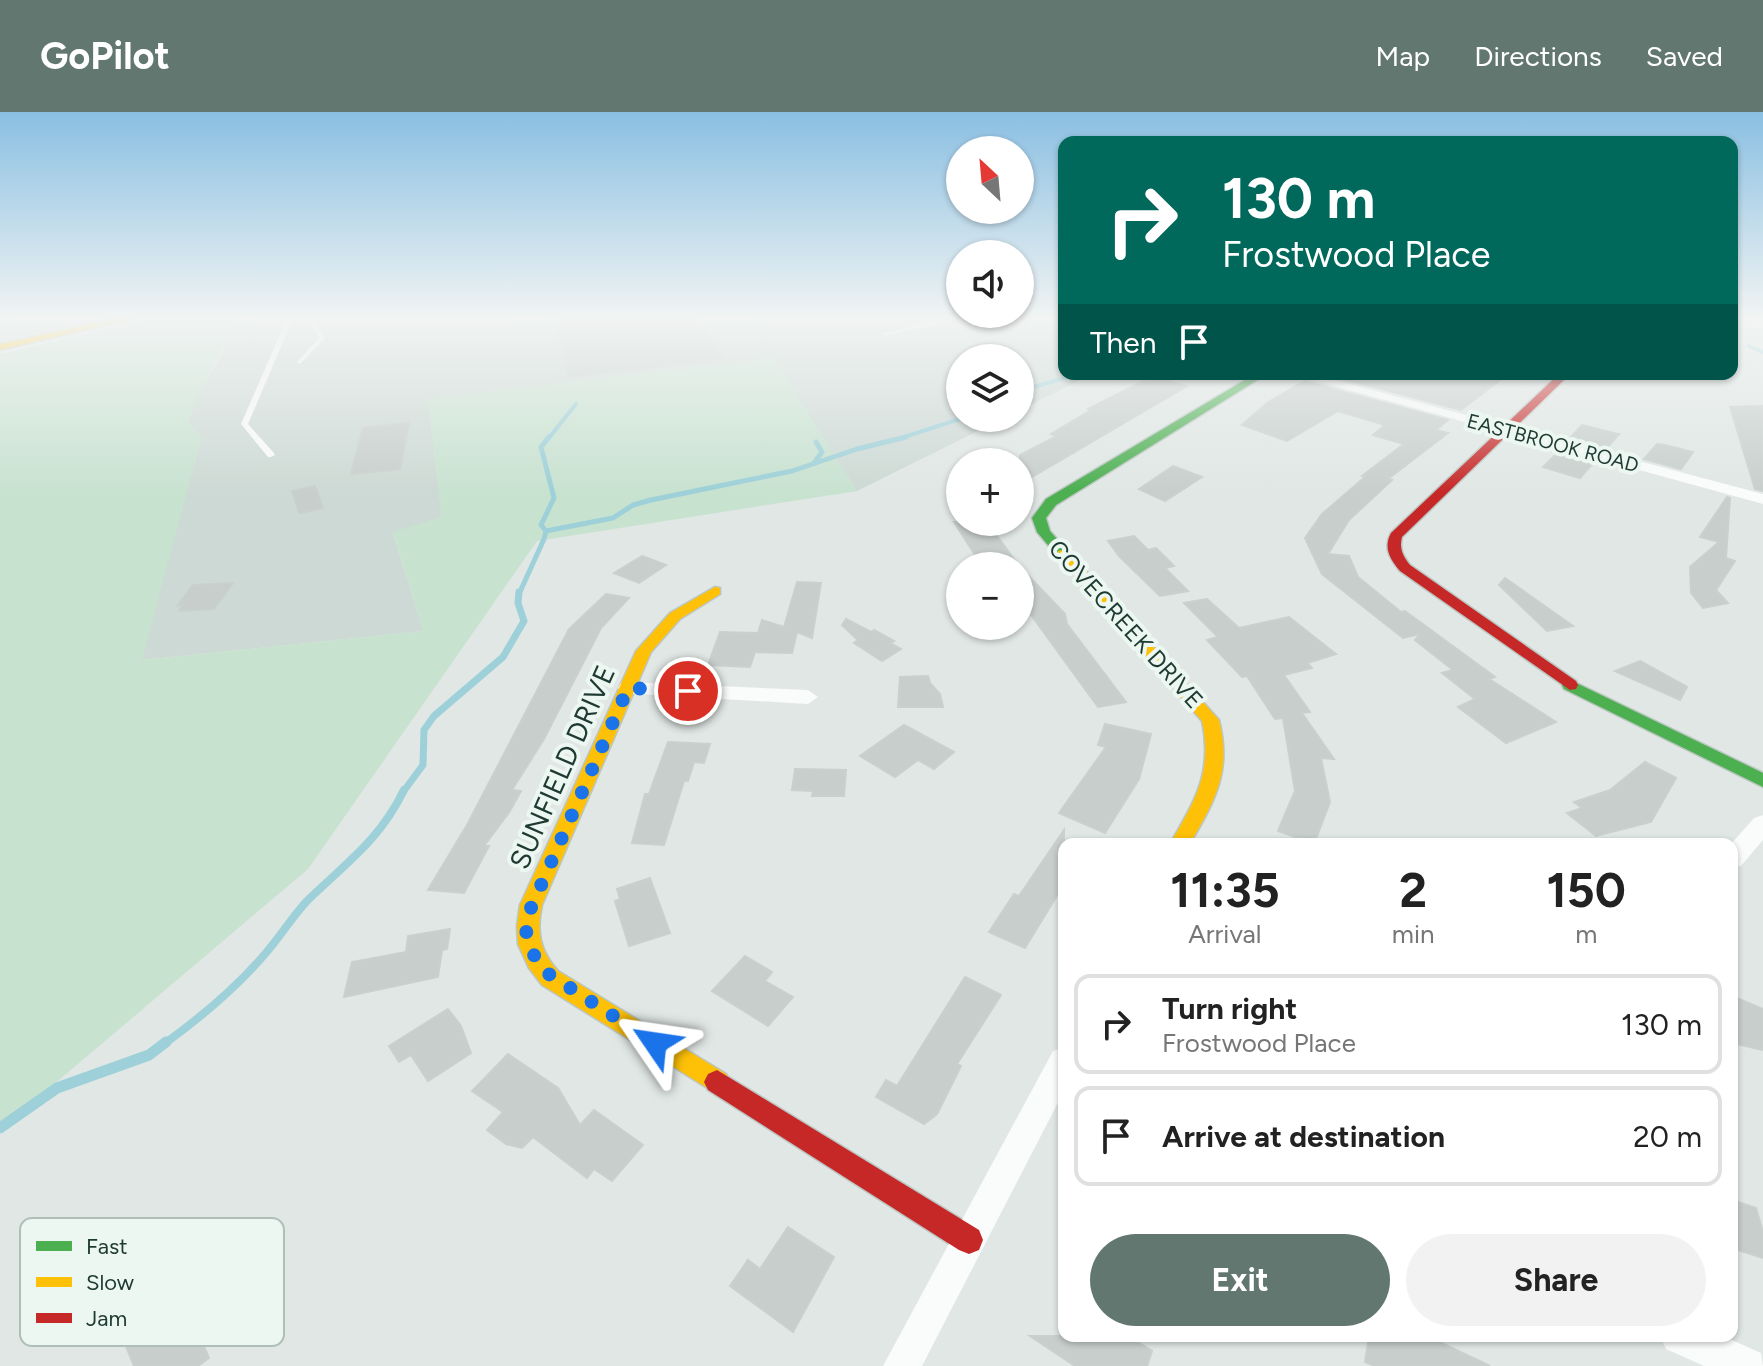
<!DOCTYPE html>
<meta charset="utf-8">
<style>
body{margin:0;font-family:Figtree,sans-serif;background:#f2f2f2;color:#222;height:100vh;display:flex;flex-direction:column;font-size:30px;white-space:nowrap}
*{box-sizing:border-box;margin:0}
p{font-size:26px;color:#767676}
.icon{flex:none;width:44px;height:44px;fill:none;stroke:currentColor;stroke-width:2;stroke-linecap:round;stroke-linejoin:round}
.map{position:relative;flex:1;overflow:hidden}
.details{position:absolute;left:1058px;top:726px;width:680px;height:504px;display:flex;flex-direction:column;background:#fff;border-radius:16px;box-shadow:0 2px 6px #0004}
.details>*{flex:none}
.guide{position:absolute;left:1058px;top:24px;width:680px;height:244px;border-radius:16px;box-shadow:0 2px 6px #0004;background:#00695c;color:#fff;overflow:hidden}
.needle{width:52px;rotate:334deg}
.tools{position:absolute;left:946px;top:24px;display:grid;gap:16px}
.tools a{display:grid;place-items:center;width:88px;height:88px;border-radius:50%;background:#fff;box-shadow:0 2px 6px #0004;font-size:40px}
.pin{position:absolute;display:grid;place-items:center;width:68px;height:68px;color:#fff;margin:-34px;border:4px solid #fff;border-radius:50%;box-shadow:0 2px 8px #0007}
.me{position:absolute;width:88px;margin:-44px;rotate:302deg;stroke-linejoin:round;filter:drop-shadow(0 0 6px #0008)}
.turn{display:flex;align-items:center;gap:28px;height:168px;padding:0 32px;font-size:36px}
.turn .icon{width:104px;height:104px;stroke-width:2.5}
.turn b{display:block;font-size:56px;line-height:68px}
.then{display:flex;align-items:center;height:76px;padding:0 32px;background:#0003;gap:16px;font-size:30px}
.eta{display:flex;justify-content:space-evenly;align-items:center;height:136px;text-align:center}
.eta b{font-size:48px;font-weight:700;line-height:56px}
.action{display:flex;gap:16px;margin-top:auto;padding:16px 32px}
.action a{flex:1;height:92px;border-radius:48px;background:#627770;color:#fff;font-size:32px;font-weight:700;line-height:92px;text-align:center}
.action a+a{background:#f2f2f2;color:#222}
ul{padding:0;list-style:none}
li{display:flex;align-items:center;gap:24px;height:100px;margin:0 16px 12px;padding:0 16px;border:4px solid #e0e0e0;border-radius:16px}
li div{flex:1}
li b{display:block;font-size:30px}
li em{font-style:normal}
header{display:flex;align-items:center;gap:48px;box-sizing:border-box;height:112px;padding:0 40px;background:#627770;color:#fff}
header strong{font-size:38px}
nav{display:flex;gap:44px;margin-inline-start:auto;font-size:28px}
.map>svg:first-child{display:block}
</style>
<header>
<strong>GoPilot</strong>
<nav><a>Map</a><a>Directions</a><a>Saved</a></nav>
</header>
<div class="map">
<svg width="1763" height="1254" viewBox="0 0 1763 1254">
<rect width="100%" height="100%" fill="#e0e7e4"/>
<g fill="#cdd9d4">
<polygon points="0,204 116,204 0,230"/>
<polygon points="240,204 1064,204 1064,262 1092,262 1020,298 1020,246 960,246 960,306 1004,306 857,379 772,247 428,287 442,405 393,421 423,519 141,548 201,326 188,310 198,282 215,254"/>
</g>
<path fill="#c8e2d0" d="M165,204H240C222,240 201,273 188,310L201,326L142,548L423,519L393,420L442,405L428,287L773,246L857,379L537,429L308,757L0,1018V242Z"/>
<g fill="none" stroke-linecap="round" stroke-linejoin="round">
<g stroke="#9dd0d8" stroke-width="4">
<polyline points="1749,234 1763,240"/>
<polyline points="1020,279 1078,262"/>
<polyline points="548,327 576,292"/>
<polyline points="898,327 963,306"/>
</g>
<g stroke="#9dd0d8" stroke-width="5">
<polyline points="814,351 822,340 816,330"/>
<polyline points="546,419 613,406 633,393 651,388 792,359 857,337 906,325"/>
<polyline points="519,482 544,427 546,419 541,413 554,386 541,335 549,325"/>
</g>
<polyline stroke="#9dd0d8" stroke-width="7" points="403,680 423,653 424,618 434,604 503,545 524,509 518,491 519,480"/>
<path stroke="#9dd0d8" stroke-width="8" d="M164,932C200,906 236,876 265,842C280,825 292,805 307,789C347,750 379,729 404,678"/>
<polyline stroke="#9dd0d8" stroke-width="11" points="0,1016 57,976 149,943 166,930"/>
</g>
<g fill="#c7cecb" stroke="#c9d0cd" stroke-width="2">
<polygon points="555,204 698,204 722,247 569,265"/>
<polygon points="1324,262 1508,262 1461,298"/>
<polygon points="1157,266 1187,274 1020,372 1020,343 1057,324 1051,322 1091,298 1088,297 1145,268 1150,270"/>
<polygon points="1304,269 1448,308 1436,318 1448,321 1388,367 1392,368 1349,408 1328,442 1349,444 1358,465 1401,500 1405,499 1495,565 1489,567 1556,610 1506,631 1458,595 1475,587 1442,561 1453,558 1415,528 1420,522 1403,526 1322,462 1305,426 1322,402 1365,365 1362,364 1404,332 1373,323 1385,313 1338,299 1287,329 1242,313 1267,291"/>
<polygon points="1763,294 1763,379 1755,377 1730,295"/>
<polygon points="409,311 400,357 351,362 363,316"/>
<polygon points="1582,313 1618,322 1619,322 1606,337 1569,327"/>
<polygon points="1657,332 1665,333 1693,340 1681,357 1644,347"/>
<polygon points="1559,339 1595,349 1580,366 1543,355"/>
<polygon points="1173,354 1202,365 1165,389 1139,377"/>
<polygon points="315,374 323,396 299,401 292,379"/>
<polygon points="1727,385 1730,386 1726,446 1735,449 1716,478 1728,491 1703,496 1691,481 1690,455 1719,430 1700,425"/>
<polygon points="954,410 987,410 1019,454 982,454"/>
<polygon points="1134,424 1148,438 1156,436 1174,454 1165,456 1188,479 1160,484 1119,444 1108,429"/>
<polygon points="642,444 666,453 639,471 614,461"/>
<polygon points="1020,455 1065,502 1067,512 1126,590 1098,595 1026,496 1020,497"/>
<polygon points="1505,466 1573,514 1547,519 1499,473"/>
<polygon points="797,470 821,471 812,526 797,520 792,541 755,540 750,555 708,553 720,520 758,521 762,508 784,515"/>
<polygon points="233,471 214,497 179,499 183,493 177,494 193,473"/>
<polygon points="606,482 629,486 601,516 544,627 512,678 521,679 510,699 484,734 489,734 464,781 428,778 467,713 569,517"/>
<polygon points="1207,487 1239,516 1289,505 1336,542 1307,551 1312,556 1284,563 1310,600 1302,601 1334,647 1321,646 1330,690 1314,732 1278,719 1295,679 1283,606 1275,607 1247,564 1242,565 1207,528 1218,525 1184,491"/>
<polygon points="846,507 871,520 874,518 894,529 890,531 901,537 882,549 854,531 858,528 842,513"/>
<polygon points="1640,549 1687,575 1680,588 1615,559"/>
<polygon points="928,564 930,571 940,582 943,595 898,595 900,565"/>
<polygon points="1105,612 1151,622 1139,667 1105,721 1059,701 1106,635 1098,633"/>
<polygon points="904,613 954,640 934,657 918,648 895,665 860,644"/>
<polygon points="668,630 710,632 704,651 694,650 688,669 684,669 664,733 632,731 645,682 649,682"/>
<polygon points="1645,650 1676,666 1651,710 1596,724 1567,701 1582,696 1574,690 1610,678"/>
<polygon points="795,657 846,658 844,684 812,684 813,679 792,678"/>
<polygon points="1064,718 1064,772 1025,836 989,820 1014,782 1019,784"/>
<polygon points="650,766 670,821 629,834 615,789 620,787 617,777"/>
<polygon points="450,817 447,837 442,838 438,865 344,885 352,850 406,840 408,824"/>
<polygon points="745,844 772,860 765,869 793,885 768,914 712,879"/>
<polygon points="965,865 1001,883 957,952 961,954 937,1002 924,1012 876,985 886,968 897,974"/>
<polygon points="1732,884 1763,897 1763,938 1732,931"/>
<polygon points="448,897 461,914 471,941 428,969 411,943 399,950 389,934"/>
<polygon points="508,942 558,976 580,1013 594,998 643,1033 612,1069 594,1057 587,1066 533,1025 522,1036 506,1032 487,1018 503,1000 472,979"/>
<polygon points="1732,1088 1756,1096 1763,1120 1763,1146 1732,1136"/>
<polygon points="788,1115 834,1145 793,1220 730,1174 748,1148 760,1157"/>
<polygon points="183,1186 209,1246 198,1254 134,1254 123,1227"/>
<polygon points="1030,1224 1128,1224 1152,1239 1147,1254 1075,1254"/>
<polygon points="1369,1224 1427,1224 1490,1254 1375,1254 1365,1250"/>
</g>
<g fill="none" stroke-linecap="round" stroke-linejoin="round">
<g stroke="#bcc6c2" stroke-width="3">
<g id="fast">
<polygon points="1255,262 1267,262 1056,393 1046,406 1050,419 1070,442 1068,445 1058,445 1037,420 1032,406 1046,387"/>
<polygon points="1570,568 1763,661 1763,675 1564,577 1562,573 1564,569"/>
</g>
</g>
<g stroke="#bcc6c2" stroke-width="3">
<g id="slow">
<polygon points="126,204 144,204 0,238 0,232"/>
<path d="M1063,438L1068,439L1219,608C1232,660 1215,688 1190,732H1170C1195,688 1213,661 1202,609L1058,445V439Z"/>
<path d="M715,475L720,476V482L680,507L651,540L542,793C536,820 540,839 558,859L726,962L730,970L726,978L717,982L542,873L529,856L518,832L517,814L520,793L636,539L670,501Z"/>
</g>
</g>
<g stroke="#bcc6c2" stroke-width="3">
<g id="jam">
<path d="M1559,262H1570L1402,425C1399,437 1403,444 1410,453L1576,569L1578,573L1576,577L1570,578L1400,459C1390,447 1383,436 1391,421Z"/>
<polygon points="717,958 979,1118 983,1128 979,1138 969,1142 959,1138 708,978 704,970 708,962"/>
</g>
</g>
<g fill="#fafbfb" fill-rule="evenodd">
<polygon points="288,204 294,204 248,312 274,341 275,343 271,345 268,345 241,312"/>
<polygon points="306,204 312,204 325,226 300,252 297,250 298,249 319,226"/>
<polygon points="956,204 969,204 884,224 881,222"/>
</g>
<g fill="#fafbfb" fill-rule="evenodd">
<polygon points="1732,208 1763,210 1763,216 1732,214"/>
<polygon points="1291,262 1312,262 1763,382 1763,392"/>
<polygon points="628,570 808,578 818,585 808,592 621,581 618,576 621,571"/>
<polygon points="1763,703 1763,728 1741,754 1732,756 1731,732 1754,706"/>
<polygon points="1064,935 1064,979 922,1254 883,1254 1053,939"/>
<polygon points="1660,1224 1723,1224 1761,1241 1763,1254 1704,1254 1666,1237"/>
</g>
<use href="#fast" fill="#4caf50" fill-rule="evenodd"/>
<use href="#slow" fill="#ffc107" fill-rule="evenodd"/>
<use href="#jam" fill="#c62828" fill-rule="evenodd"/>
<g stroke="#c5c9c8" stroke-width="5">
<polyline id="rail" points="0,205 4,204"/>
</g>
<use href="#rail" stroke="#edf7f2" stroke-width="3" stroke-dasharray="10" stroke-linecap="butt"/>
</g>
<linearGradient id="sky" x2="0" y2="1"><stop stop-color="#8abfe2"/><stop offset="0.54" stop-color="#f1f4f3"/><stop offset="1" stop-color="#f1f4f3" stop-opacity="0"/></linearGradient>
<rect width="1763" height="380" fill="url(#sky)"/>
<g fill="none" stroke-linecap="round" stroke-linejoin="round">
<polyline stroke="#1a73e8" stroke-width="14" stroke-dasharray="0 25.2" points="655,931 541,857 526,827 527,805 628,576 688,579"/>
</g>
<g text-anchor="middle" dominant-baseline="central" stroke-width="8" stroke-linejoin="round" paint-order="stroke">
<g font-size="20" fill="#1e3a32" stroke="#edf7f2">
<text transform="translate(1553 331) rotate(15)">EASTBROOK ROAD</text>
</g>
<g font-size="24" fill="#1e3a32" stroke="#edf7f2">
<text transform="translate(1126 512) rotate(48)">COVECREEK DRIVE</text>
</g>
<g font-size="28" fill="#1e3a32" stroke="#edf7f2">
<text transform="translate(562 655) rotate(-66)">SUNFIELD DRIVE</text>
</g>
</g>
<rect x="20" y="1106" width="264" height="128" rx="12" fill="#edf7f2" stroke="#afbeb8" stroke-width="2"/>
<rect x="36" y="1129" width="36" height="10" fill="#4caf50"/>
<rect x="36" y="1165" width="36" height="10" fill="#ffc107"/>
<rect x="36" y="1201" width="36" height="10" fill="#c62828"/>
<g font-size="22" fill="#1e3a32">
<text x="86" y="1142">Fast</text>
<text x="86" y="1178">Slow</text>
<text x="86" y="1214">Jam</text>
</g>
</svg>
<div class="tools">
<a><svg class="needle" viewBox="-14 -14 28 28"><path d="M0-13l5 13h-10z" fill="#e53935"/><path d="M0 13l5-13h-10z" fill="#767676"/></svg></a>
<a><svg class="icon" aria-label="sound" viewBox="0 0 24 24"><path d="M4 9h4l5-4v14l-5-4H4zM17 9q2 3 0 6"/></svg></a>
<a><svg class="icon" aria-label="layers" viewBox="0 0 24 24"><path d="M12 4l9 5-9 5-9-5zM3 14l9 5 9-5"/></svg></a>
<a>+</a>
<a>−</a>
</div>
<div class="pin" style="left:688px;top:579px;background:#d93025"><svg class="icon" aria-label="arrive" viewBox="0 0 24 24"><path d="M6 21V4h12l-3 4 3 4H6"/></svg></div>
<svg class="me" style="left:655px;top:931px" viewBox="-20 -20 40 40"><path d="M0-17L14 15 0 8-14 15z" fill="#1a73e8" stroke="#fff" stroke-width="4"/></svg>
<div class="guide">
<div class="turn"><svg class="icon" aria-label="right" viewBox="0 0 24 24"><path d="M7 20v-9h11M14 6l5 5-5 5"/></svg><div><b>130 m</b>Frostwood Place</div></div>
<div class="then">Then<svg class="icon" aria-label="arrive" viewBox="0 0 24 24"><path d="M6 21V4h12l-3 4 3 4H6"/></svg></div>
</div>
<section class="details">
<div class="eta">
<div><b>11:35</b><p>Arrival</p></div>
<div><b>2</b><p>min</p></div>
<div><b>150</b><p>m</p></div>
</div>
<ul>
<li><svg class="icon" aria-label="right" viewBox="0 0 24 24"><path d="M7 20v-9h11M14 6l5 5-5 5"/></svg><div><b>Turn right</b><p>Frostwood Place</p></div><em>130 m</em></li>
<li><svg class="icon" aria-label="arrive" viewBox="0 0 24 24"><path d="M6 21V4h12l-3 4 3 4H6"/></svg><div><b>Arrive at destination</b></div><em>20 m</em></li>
</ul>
<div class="action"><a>Exit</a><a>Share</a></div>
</section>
</div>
